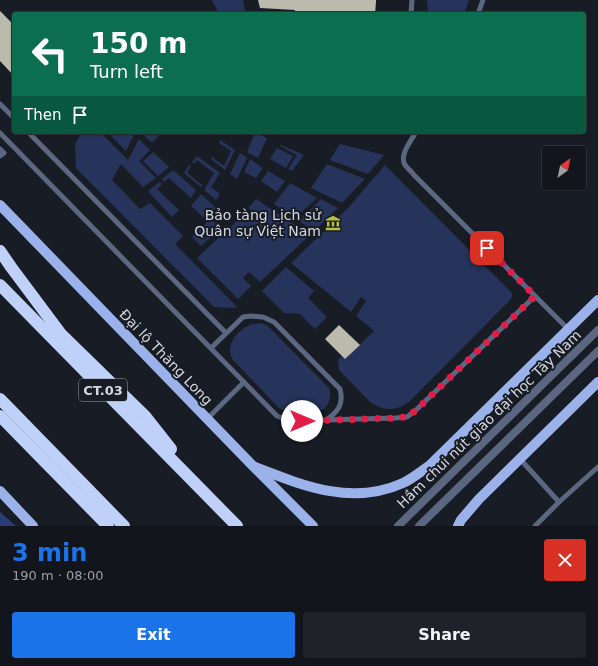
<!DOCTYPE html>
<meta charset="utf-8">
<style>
body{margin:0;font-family:"DejaVu Sans",sans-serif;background:#1f2229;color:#f1f3f6;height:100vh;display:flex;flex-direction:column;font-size:15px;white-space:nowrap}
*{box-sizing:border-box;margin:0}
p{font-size:13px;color:#9c9fa3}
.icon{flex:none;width:22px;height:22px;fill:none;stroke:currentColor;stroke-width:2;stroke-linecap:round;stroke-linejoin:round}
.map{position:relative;height:526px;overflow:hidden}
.sheet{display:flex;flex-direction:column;background:#12151c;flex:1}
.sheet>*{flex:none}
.guide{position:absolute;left:12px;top:12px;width:574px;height:122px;border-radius:4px;box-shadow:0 1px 3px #0004,0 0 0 1px #31343b;background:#0b6e4f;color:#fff;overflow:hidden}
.needle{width:26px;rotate:33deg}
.tools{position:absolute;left:542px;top:146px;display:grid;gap:8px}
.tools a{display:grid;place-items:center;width:44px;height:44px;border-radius:4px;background:#12151c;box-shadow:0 1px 3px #0004,0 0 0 1px #31343b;font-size:20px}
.pin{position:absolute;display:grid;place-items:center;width:34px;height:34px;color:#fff;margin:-17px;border-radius:8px;box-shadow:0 2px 6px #0006}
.me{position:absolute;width:44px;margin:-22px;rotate:90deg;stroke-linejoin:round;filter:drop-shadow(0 0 3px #0008)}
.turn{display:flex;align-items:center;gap:14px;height:84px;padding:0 12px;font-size:18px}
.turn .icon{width:52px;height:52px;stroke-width:2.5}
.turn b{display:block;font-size:28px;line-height:34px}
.then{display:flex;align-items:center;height:38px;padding:0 12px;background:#0003;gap:8px;font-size:15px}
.round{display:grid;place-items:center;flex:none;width:42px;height:42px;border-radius:4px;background:#1f2229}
.headline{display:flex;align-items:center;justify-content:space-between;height:68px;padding:0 12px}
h1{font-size:24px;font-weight:600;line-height:30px;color:#1a73e8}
.primary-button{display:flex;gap:8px;margin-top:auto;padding:8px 12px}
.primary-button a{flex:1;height:46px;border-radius:4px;background:#1a73e8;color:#fff;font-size:16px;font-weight:600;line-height:46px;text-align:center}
.primary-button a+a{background:#1f2229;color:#f1f3f6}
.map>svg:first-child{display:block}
</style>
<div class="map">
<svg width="598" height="526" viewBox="0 0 598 526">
<rect width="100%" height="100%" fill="#181c25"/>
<g fill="#26345b">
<polygon points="212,0 243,0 246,14 219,14"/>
<polygon points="427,0 469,0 464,14 428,14"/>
<polygon points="82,132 100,132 128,160 139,139 150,150 139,161 156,178 143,187 121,164 112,180 140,209 150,203 183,236 175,244 237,307 235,308 214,307 76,168 75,144"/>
<polygon points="107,132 131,132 134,135 126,151"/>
<polygon points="140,132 162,132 152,143"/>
<polygon points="255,132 267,138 258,158 247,152"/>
<polygon points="220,140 235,150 225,170 211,159 212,157 224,166 231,151 219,143"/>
<polygon points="340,144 384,155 368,174 330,160"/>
<polygon points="281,145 304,155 292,171 288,169 297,155 280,146"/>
<polygon points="277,148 293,156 286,168 270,159"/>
<polygon points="153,152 169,167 158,176 143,161"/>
<polygon points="240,153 247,158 237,179 230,174"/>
<polygon points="197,156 220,173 211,187 220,194 216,200 204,190 214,173 197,160 194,164 192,162"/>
<polygon points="250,159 263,168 256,178 244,172"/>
<polygon points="327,164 365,179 342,203 311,188"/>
<polygon points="189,165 191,166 187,173 202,185 201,187 184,173"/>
<path d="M385,165L512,293V296L510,300L409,402C405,404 401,407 397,408C387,411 377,407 369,401L339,370L338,360L342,356L345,359L374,331L356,316L366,301L361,297L351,312L291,263L348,208Z"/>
<polygon points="173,170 196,190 191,198 169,178 164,182 162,179"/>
<polygon points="268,171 285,181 277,192 261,181"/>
<polygon points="160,182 162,184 157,189 179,210 172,217 148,191"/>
<polygon points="290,183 317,198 295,218 274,204"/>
<polygon points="201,194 216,208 205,219 191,206"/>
<polygon points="256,199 310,235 260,282 249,272 243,278 251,286 238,299 197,258 240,218 248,222 255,214 248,208"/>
<polygon points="321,199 338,208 314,231 299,221"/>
<polygon points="210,219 221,228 201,246 192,237"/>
<polygon points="286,267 314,291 308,298 327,317 315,329 300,314 284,313 262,291"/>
<path d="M261,323L268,326L329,388C330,393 331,396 329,401C325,414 312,412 302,412C294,412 286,412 279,408L232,359C231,356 230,353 230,350C230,341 238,331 246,327C250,324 256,324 261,323Z"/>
</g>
<polygon fill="#293d76" points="0,512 16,526 0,526"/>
<g fill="#babbad">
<polygon points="258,0 376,0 376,2 375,14 294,14 295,10 260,8"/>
<polygon points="0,11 14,25 14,76 0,61"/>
<polygon points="339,325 360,345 345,359 325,339"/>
</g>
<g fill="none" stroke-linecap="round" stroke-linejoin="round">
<g stroke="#5b6681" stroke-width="5">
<polyline points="411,14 412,0"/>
<polyline points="478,14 483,0"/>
<polyline points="0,104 14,118"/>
<polyline points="28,132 226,333"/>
<path d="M416,132C411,141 399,155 405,165C408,169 412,172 414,175L568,329"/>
<polyline points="0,133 277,416 290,421 395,418 407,417 416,410 535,296"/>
<polyline points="0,149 4,153 0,156"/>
<path d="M211,348L243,317L251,316L263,317L274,322L340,389C344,404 338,412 326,420"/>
<polyline points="207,419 244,382"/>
<polyline points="520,459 559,502 535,526"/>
<polyline points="559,502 598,467"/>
</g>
<g stroke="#5b6681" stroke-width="8">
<polyline points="398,526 598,330"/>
<polyline points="419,526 598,351"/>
</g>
<g stroke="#9ab1e9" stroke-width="10">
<polyline points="0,205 252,465 313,526"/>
<path d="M255,467C304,486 352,506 403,483C412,479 420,472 429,466L598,300"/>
<polyline points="0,491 33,526"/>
<polyline points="458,526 461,520 479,499 598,382"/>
</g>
<g stroke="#bfd0f9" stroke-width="12">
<polyline points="0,251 11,267 61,334 145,416 171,449"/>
<polyline points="0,285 237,526"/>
<polyline points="0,399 124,526"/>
<polyline points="0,416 108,526"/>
</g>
</g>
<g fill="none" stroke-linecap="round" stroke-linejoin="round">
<polyline stroke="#e11d48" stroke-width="7" stroke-dasharray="0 12.6" points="302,421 395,418 407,417 416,410 535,296 487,248"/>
</g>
<defs>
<g id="museum-bare" transform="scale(1.2)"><path d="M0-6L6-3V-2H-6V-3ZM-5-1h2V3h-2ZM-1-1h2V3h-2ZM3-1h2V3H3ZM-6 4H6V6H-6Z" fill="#bdbf43" stroke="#181c25" stroke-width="2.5" paint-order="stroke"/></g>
</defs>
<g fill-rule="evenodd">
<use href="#museum-bare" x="333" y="223"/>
</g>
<g text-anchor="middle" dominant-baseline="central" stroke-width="4" stroke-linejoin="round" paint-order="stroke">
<rect fill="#181c25" stroke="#9ca0a6" stroke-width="1" x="79" y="379" width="48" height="22" rx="3"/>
<g font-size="13" font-weight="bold" fill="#d5d8de">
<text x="103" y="390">CT.03</text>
</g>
<g font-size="14" fill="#d5d8de" stroke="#181c25" text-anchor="end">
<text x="321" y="215">Bảo tàng Lịch sử<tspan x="321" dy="16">Quân sự Việt Nam</tspan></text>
</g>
<g font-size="14" fill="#d5d8de" stroke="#181c25">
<text transform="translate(166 357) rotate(46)">Đại lộ Thăng Long</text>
<text transform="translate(489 419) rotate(-44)">Hầm chui nút giao đại học Tây Nam</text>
</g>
</g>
</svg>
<div class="tools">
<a><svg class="needle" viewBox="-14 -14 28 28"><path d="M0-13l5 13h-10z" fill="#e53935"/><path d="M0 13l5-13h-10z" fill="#9c9fa3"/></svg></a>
</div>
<div class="pin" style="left:487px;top:248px;background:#d93025"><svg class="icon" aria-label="arrive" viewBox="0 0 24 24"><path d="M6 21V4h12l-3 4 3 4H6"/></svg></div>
<svg class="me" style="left:302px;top:421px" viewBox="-20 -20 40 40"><circle r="19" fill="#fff"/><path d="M0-13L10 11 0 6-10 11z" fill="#e11d48"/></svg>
<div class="guide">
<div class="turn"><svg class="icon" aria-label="left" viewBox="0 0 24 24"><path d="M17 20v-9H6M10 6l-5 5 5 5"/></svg><div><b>150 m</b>Turn left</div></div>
<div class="then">Then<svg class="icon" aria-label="arrive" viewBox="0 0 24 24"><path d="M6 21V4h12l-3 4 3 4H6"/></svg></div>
</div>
</div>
<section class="sheet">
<div class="headline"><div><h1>3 min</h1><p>190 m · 08:00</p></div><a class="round" style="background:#d93025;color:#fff"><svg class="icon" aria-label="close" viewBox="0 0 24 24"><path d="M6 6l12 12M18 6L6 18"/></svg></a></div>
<div class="primary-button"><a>Exit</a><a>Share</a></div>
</section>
